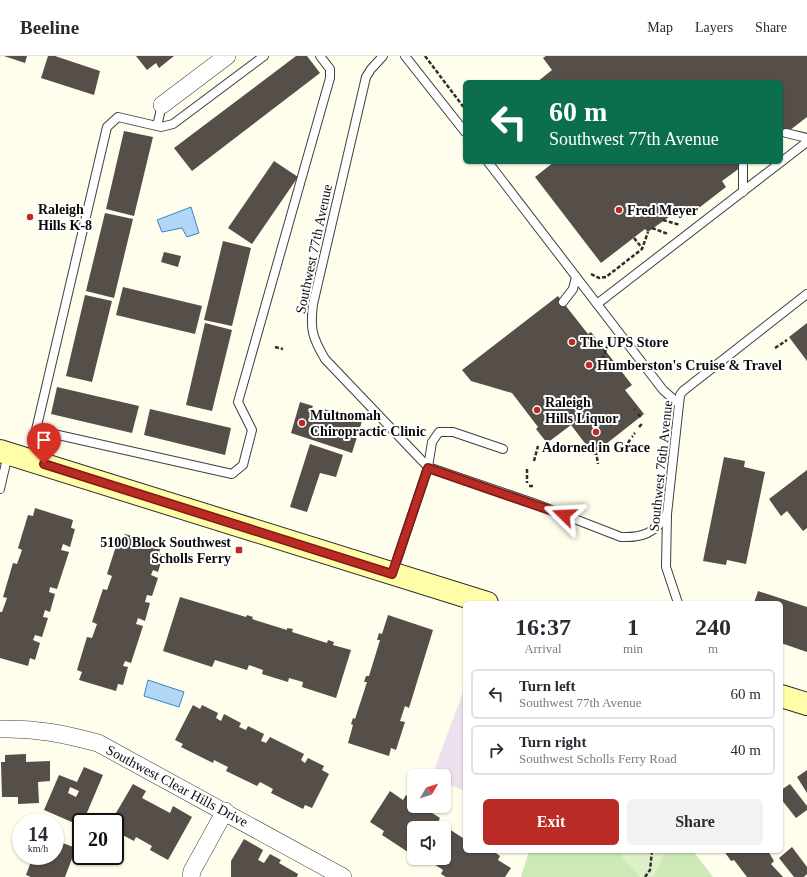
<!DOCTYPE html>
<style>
body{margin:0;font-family:Georgia,serif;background:#f2f2f3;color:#2b2b33;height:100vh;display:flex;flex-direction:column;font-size:15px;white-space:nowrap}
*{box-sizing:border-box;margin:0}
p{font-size:13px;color:#7c7c81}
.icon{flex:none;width:22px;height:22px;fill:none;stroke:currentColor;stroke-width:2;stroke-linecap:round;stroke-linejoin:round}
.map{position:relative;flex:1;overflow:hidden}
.sheet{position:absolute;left:463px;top:545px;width:320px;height:252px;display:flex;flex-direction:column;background:#fff;border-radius:6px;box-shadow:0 1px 3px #0004}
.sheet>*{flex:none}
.guide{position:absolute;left:463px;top:24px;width:320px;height:84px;border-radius:6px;box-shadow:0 1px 3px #0004;background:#0b6e4f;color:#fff;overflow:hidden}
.needle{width:26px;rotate:51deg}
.buttons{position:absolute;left:407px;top:713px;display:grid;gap:8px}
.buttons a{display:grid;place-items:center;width:44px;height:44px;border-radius:6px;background:#fff;box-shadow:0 1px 3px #0004;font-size:20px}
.speed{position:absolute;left:12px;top:757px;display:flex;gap:8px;font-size:20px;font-weight:700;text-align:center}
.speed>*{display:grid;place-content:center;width:52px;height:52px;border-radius:50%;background:#fff;box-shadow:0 1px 3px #0004;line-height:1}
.speed small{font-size:10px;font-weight:400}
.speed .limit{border:2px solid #111;border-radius:6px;background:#fff;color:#111}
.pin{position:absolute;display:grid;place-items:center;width:34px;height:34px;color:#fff;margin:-41px -17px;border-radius:50% 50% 50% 0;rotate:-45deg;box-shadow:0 0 4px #0007}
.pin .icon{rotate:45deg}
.me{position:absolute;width:44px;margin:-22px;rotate:291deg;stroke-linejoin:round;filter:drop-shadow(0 0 3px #0008)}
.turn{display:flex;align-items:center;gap:14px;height:84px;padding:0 20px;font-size:18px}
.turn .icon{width:52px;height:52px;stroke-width:2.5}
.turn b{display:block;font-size:28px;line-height:34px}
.eta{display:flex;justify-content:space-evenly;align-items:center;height:68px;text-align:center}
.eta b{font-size:24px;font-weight:700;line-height:28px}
.cta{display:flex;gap:8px;margin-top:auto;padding:8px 20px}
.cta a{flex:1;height:46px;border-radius:6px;background:#bb2b25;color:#fff;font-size:16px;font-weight:700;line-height:46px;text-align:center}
.cta a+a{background:#f2f2f3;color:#2b2b33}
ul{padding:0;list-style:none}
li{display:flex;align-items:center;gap:12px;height:50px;margin:0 8px 6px;padding:0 12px;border:2px solid #e1e1e2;border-radius:6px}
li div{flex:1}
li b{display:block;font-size:15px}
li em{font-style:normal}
header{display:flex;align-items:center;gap:24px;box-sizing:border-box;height:56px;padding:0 20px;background:#fff;border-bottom:1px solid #e1e1e2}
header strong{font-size:19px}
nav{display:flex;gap:22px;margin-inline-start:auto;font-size:14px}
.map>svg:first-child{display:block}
</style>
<header>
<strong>Beeline</strong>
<nav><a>Map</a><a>Layers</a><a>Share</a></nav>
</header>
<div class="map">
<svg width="807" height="821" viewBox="0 0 807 821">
<rect width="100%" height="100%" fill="#fffdec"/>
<polygon fill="#ebe0eb" points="465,631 465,735 444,727 444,720 432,720"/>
<polygon fill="#cce9b6" points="529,795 693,795 713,821 521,821"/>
<polygon fill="#def0c8" points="624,795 665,795 654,821 640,821 621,800"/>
<g fill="#b1d6f6" stroke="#3884cd">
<polygon points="191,151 199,177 187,181 182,172 162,176 157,164"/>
<polygon points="148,624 184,636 179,651 144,640"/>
</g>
<g fill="#554e49" fill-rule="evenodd">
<polygon points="4,0 27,0 25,7"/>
<polygon points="48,0 55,0 100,15 94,39 41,22"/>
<polygon points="136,0 174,0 159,12 156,7 147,14"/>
<polygon points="296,0 307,0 320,17 192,115 174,92"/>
<polygon points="546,0 807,0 807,61 781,81 781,26 537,26 552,14 543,2"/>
<polygon points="124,75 153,81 134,160 106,153"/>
<polygon points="274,105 298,121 252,188 228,172"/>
<polygon points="554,106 748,106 722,125 726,131 691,158 684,150 648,176 645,173 601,207 535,121"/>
<polygon points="105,157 133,163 114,242 86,235"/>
<polygon points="223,185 251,192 232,270 204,264"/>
<polygon points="164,196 181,200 178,211 161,206"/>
<polygon points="123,231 202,250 195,278 116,259"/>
<polygon points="85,239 112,245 92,326 66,320"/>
<polygon points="558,240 588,278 591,276 632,329 625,334 644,358 606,388 607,390 594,399 571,369 547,387 536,373 538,371 512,337 471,325 462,314"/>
<polygon points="205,267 232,274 212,355 186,349"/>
<polygon points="807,267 807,305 789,281"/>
<polygon points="57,331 139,350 132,377 51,358"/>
<polygon points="300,346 313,350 311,355 318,357 320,352 343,359 341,364 344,366 348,366 349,361 362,365 352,397 291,377"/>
<polygon points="150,353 231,372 225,399 144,379"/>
<polygon points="310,388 343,399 336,421 320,417 307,456 290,451"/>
<polygon points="724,401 745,405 744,411 765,416 746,508 727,504 726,509 703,505"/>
<polygon points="807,414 807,472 803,475 787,455 781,460 769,443"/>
<polygon points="35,452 73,464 71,472 75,473 70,491 63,488 61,494 69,496 57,533 50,531 49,536 55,538 50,556 45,554 43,561 48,562 42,581 35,579 33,584 40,587 35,604 30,602 28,610 0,602 0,556 2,556 7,542 3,541 13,507 17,508 22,494 18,492 28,459 33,460"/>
<polygon points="125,478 161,489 159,497 163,499 158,516 153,514 151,519 158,522 152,540 147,539 145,546 150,547 145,565 138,562 136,568 143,570 131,607 125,605 123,610 128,611 123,629 118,628 116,635 79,624 82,616 77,614 87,581 92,582 97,568 92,566 103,533 107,534 112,520 107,518 118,484 122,486"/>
<polygon points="758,535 807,551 807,596 781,587 781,547 754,547"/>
<polygon points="180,541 246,561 247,559 253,561 252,563 287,574 287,572 293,573 292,576 327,587 328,584 334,586 333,589 351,594 336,642 302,631 303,626 289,622 288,626 262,618 263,614 249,609 247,614 215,604 212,611 163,595"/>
<polygon points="388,559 433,574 409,652 405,650 400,665 405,666 396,694 391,692 389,700 348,687 353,669 351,668 353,662 355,663 367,626 364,626 366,620 369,620 380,584 377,584 379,577 382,578"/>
<polygon points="193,649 200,653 202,649 218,657 216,662 221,665 224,658 241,667 239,671 246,674 248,670 264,678 261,685 266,687 270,681 304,698 301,704 305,707 308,702 324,710 322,714 329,718 312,752 305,749 303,753 271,737 273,733 260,726 257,730 226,715 228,711 214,704 213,707 181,691 183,688 175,684"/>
<polygon points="26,698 26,706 50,705 50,725 38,726 39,747 18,748 18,741 2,741 1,706 5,706 5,699"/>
<path d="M84,711L103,719L83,766H81V770L44,754L59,719L77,726ZM70,731L79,735L76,741L68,737Z"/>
<polygon points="807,714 807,737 797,721"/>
<polygon points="133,728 146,735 142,742 170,757 173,750 192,761 168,804 150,794 152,790 136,781 134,785 115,775 122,761 116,757"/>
<polygon points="790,728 807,750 807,754 796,762 781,743 781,734"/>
<polygon points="390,735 403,744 406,739 414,745 414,750 427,750 426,753 440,762 438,766 463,782 465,779 465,795 493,795 500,800 498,804 511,812 505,821 446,821 441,818 443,814 425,802 444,802 444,772 414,772 414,800 382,779 384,775 370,766"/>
<polygon points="244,783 263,794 258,804 264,807 270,798 281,804 279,807 298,818 297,821 231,821 231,805"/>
<polygon points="55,784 76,792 65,821 31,821 26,819 33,800 55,800"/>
<polygon points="792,791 807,811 807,818 804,821 794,821 779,802"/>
<polygon points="724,795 768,795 774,805 771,808 783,821 747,821 734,804 731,805"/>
</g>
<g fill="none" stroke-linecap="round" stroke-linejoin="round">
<g stroke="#3f3f3f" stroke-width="10">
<g id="lane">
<polyline points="264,0 173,68 161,71 118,61 107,71 36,374 232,418 243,409 252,374 238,346 330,22 330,13 320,0"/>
<path d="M383,0L371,13L366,21L313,248C310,273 312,281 325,303L428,411L393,516"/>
<polyline points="405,0 465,76"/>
<polyline points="157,70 162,49"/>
<polyline points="786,77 807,82"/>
<polyline points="488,106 663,334 679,348"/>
<polyline points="743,110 743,136"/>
<polyline points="563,246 573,233 576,221"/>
<polyline points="597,248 807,86"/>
<path d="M503,393L453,376H439L432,386L428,411L536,448L621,481C641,482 656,477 666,459"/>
<polyline points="0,433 8,398"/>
<polyline points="678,547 666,511 667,458 680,339 683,335 807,238"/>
</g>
</g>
<g stroke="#3f3f3f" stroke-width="18">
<g id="street">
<polyline points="162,49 227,0"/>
<path d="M0,673C36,672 64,678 98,687L343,821"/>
<polyline points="191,821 192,815 225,755"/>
</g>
</g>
<g stroke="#2e2e2e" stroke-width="24">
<g id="secondary">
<polyline points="0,395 487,547"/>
<polyline points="781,640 807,648"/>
</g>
</g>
<g stroke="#2e2e2e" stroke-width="2.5" stroke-dasharray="4 2" stroke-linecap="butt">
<polyline points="425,0 465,53"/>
<polyline points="663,164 680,169"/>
<polyline points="652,172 668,178"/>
<polyline points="634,182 642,192"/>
<polyline points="591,218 599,222 606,221 642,193 648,176"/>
<polyline points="275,291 283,293"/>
<polyline points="775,292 787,284"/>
<polyline points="600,309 609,286"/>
<polyline points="634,353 635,354"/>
<polyline points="638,358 641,361"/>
<polyline points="639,371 642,368"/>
<polyline points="634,378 635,377"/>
<polyline points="632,381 633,380"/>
<polyline points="628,387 631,382"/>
<polyline points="596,395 598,408"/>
<polyline points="534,405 538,390"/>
<polyline points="527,413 527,427"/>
<polyline points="529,430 533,430"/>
<polyline points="645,821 650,814 652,795"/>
</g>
<use href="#lane" stroke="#fff" stroke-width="8"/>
<use href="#street" stroke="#fff" stroke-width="17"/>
<use href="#secondary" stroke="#fffda7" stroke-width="22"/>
</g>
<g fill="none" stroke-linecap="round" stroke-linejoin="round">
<g stroke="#7a1c18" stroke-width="10">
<polyline id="route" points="44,408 392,518 428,412 564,459"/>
</g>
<use href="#route" stroke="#bb2b25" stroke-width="7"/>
</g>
<g fill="#bb2b25" stroke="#fff" stroke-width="1.5">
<circle cx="619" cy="154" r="4"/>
<circle cx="30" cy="161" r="4"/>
<circle cx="572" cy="286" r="4"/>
<circle cx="589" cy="309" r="4"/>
<circle cx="537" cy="354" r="4"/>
<circle cx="302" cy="367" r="4"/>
<circle cx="596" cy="376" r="4"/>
<rect x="235" y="490" width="8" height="8" rx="2"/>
</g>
<g text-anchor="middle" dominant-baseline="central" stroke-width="4" stroke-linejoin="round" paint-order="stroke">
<g font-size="14" font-weight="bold" fill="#0c0c0c" stroke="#fff" text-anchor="start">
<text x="38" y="153">Raleigh<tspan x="38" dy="16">Hills K-8</tspan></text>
<text x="627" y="154">Fred Meyer</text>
<text x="580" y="286">The UPS Store</text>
<text x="597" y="309">Humberston's Cruise &amp; Travel</text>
<text x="545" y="346">Raleigh<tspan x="545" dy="16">Hills Liquor</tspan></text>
<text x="310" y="359">Multnomah<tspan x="310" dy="16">Chiropractic Clinic</tspan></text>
<text x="596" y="391" text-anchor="middle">Adorned in Grace</text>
<text x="231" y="486" text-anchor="end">5100 Block Southwest<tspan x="231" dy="16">Scholls Ferry</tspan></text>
</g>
<g font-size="14" fill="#0c0c0c" stroke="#fff">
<text transform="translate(314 193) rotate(-78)">Southwest 77th Avenue</text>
<text transform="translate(661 410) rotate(-84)">Southwest 76th Avenue</text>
<text transform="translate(177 730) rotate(28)">Southwest Clear Hills Drive</text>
</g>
</g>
</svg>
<div class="buttons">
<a><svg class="needle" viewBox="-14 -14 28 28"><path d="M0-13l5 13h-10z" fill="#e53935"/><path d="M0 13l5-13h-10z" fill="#7c7c81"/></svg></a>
<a><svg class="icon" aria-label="sound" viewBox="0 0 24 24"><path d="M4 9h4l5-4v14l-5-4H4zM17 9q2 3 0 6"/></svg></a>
</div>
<div class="speed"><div>14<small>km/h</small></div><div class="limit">20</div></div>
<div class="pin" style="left:44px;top:408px;background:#d93025"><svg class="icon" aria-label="arrive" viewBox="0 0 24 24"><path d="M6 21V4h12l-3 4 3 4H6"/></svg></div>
<svg class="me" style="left:564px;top:459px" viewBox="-20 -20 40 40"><path d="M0-17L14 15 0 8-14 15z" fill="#bb2b25" stroke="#fff" stroke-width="4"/></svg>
<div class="guide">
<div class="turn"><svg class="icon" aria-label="left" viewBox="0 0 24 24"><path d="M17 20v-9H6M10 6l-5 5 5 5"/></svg><div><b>60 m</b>Southwest 77th Avenue</div></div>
</div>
<section class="sheet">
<div class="eta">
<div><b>16:37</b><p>Arrival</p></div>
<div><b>1</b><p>min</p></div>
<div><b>240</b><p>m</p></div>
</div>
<ul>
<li><svg class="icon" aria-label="left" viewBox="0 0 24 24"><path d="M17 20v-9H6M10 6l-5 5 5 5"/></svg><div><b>Turn left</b><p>Southwest 77th Avenue</p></div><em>60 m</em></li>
<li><svg class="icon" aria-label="right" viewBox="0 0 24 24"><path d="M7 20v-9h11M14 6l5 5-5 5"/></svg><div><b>Turn right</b><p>Southwest Scholls Ferry Road</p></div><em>40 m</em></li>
</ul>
<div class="cta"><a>Exit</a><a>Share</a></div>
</section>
</div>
